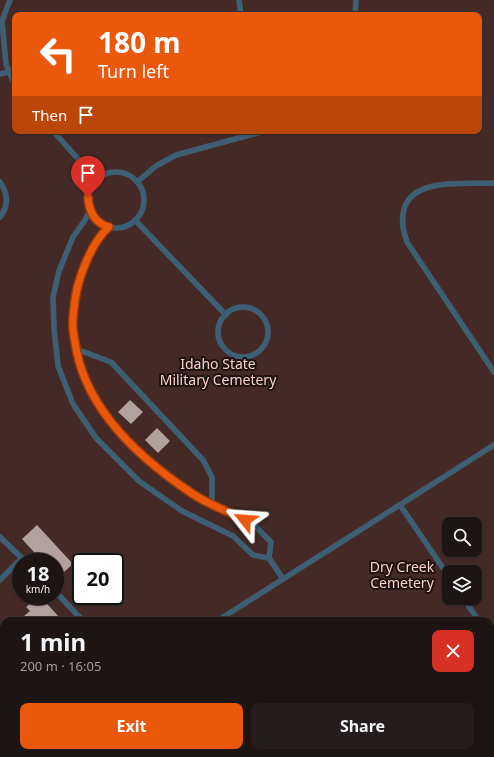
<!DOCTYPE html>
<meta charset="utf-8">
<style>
body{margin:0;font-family:"Noto Sans",sans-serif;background:#251d1d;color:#f1f3f6;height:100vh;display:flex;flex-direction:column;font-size:15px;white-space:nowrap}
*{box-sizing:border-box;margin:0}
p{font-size:13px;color:#a09ea0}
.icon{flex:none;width:22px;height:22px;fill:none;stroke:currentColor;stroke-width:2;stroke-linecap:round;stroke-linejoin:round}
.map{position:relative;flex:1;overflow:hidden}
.side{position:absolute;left:0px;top:617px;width:494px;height:140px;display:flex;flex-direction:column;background:#1d1414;border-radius:12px 12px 0 0;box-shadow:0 1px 3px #0004,0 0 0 1px #3b3334}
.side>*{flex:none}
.guide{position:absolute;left:12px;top:12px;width:470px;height:122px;border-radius:8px;box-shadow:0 1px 3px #0004,0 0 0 1px #3b3334;background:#ea580c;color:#fff;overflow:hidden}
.tools{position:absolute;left:442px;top:517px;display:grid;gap:8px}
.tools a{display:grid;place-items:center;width:40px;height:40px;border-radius:8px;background:#1d1414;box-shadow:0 1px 3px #0004,0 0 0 1px #3b3334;font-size:20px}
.speed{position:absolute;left:12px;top:553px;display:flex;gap:8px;font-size:20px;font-weight:700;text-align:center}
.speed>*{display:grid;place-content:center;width:52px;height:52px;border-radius:50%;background:#1d1414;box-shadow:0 1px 3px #0004,0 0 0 1px #3b3334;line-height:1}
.speed small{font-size:10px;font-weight:400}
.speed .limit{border:2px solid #111;border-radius:6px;background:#fff;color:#111}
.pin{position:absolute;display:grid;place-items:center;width:34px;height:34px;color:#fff;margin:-41px -17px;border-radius:50% 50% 50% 0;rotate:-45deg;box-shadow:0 0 4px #0007}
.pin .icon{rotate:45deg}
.me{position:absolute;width:44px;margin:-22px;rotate:298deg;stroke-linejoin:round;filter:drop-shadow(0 0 3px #0008)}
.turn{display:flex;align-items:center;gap:14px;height:84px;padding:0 20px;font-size:18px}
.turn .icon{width:52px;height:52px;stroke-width:2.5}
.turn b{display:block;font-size:28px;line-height:34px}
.then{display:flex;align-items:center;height:38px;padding:0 20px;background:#0003;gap:8px;font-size:15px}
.round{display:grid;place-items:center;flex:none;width:42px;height:42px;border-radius:8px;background:#251d1d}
.summary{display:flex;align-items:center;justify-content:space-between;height:68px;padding:0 20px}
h1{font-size:24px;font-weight:700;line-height:30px}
.primary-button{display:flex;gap:8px;margin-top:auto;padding:8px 20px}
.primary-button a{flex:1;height:46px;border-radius:8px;background:#ea580c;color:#fff;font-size:16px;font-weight:700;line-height:46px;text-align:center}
.primary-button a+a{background:#251d1d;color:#f1f3f6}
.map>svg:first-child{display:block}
</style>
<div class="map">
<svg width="494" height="757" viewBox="0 0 494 757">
<rect width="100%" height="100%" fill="#271b1a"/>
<path fill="#442927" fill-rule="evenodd" d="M0,0H494V757H0ZM15,15H479V131H15ZM449,524H475V550H449ZM21,562H55V596H21ZM81,562H115V596H81ZM449,572H475V598H449ZM4,621H490V753H4Z"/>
<g fill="#b2a19f">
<polygon points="130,400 143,412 131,424 118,412"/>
<polygon points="157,428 170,441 158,453 145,440"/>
<polygon points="37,525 73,564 57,578 55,575 55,562 43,562 22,539"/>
<polygon points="39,596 40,596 59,617 54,621 18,621 30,611 26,607"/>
</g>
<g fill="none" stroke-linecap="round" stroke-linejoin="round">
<g stroke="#433837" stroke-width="6">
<g id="lane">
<polyline points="10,0 2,21 6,64 15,86"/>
<polyline points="239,0 241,15"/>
<polyline points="355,15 356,0"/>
<polyline points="0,74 9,72"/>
<polyline points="53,131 97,180"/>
<circle cx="116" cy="200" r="28"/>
<path d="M0,182C8,194 9,206 0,217"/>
<polyline points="137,182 156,166 176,155 265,131"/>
<path d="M494,183C468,185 414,176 404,209C401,222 403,230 407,242L494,372"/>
<polyline points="90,210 85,220 73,237 59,271 53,297 54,328 58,366 73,404 96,438 139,481 182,511 233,536 253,555 269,558"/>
<polyline points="135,220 226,315"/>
<polyline points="109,227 102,233 95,243 77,286 72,323 78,359 93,396 115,428 157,467 194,495 254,525 271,542 269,558 283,579"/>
<circle cx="243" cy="332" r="25"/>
<polyline points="76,349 111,362 203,460 212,477 212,503"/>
<polyline points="400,505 449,577"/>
<polyline points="0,537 26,562"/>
<polyline points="0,580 22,558"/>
<polyline points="55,591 83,621"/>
<polyline points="463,598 479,621"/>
<polyline points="217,621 494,445"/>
<polyline points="490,637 494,643"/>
<polyline points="0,649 4,653"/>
<polyline points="5,757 11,753"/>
</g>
</g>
<use href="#lane" stroke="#3e5e72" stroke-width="5.5"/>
</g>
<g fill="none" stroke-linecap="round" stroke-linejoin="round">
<g stroke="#983908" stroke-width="10">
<path id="route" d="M88,197C89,211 94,223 109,227C92,241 78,278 75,300C74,307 73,314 73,321C72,328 74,336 75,342C84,408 140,459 193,494C209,505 228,511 245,520"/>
</g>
<use href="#route" stroke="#ea580c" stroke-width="7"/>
</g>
<g text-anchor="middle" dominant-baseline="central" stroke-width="4" stroke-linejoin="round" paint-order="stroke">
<g font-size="14" fill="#facfcc" stroke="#1e1211">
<text x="218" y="363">Idaho State<tspan x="218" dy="16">Military Cemetery</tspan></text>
<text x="402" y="566">Dry Creek<tspan x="402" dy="16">Cemetery</tspan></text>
</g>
</g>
</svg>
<div class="tools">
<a><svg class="icon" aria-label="search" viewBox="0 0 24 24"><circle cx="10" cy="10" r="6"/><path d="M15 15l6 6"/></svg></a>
<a><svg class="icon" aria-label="layers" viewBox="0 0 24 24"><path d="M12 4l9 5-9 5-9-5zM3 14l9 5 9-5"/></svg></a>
</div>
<div class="speed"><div>18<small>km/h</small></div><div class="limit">20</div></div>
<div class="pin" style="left:88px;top:197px;background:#d93025"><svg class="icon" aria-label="arrive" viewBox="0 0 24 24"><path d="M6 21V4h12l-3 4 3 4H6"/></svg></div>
<svg class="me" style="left:245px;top:520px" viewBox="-20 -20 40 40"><path d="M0-17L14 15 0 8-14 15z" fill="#ea580c" stroke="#fff" stroke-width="4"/></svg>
<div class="guide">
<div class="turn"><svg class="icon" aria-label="left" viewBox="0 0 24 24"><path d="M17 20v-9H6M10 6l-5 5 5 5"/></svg><div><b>180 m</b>Turn left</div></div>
<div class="then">Then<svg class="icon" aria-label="arrive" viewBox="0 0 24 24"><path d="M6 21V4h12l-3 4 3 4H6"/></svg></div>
</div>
<section class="side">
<div class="summary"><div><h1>1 min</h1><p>200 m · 16:05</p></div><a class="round" style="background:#d93025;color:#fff"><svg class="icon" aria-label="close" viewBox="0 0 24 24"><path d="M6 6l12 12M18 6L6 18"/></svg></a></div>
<div class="primary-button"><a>Exit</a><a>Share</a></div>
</section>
</div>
